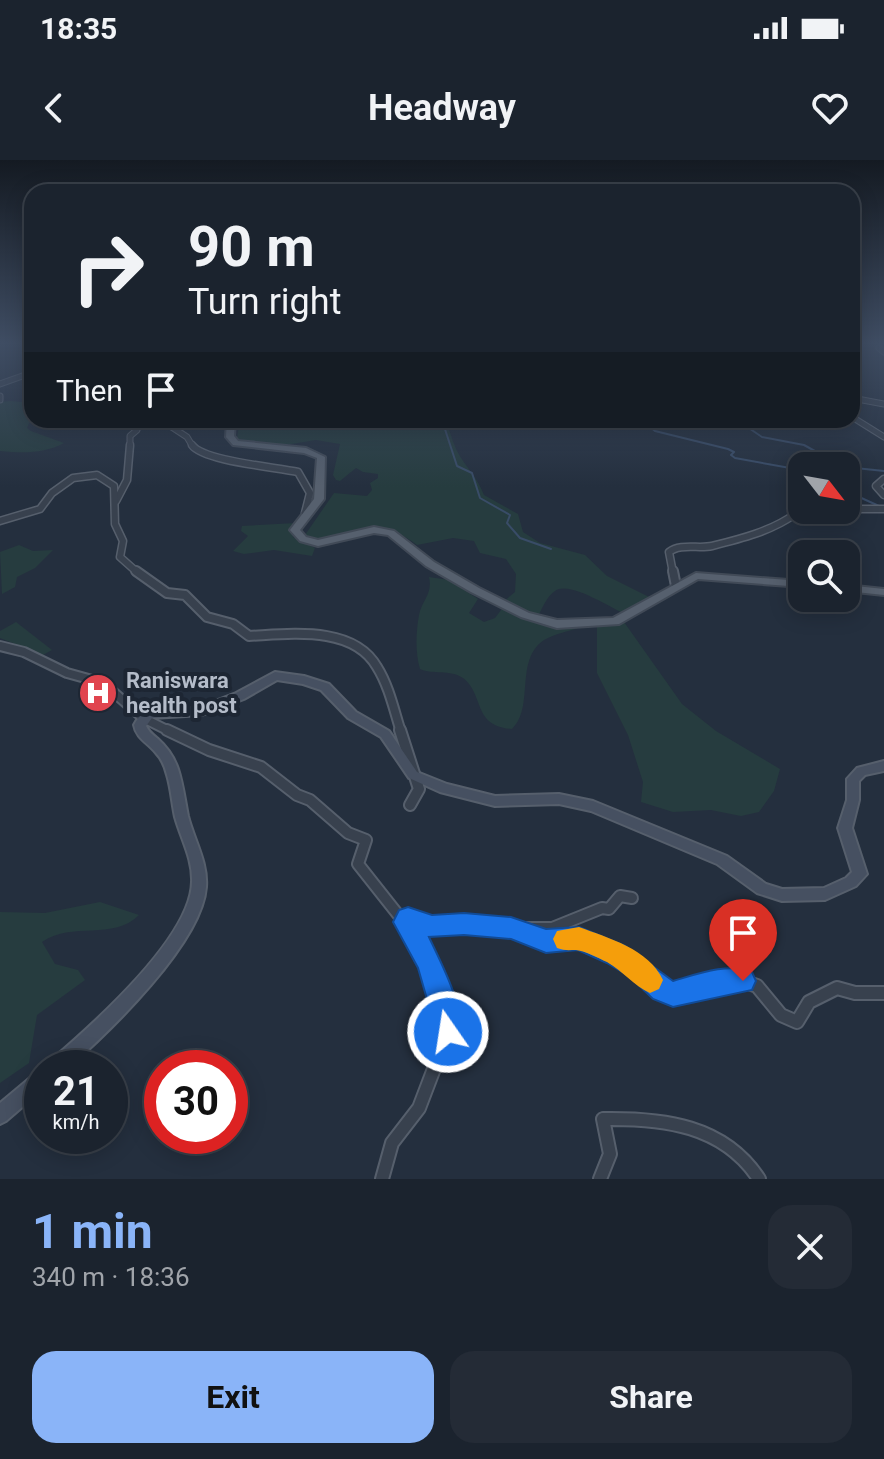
<!DOCTYPE html>
<meta charset="utf-8">
<style>
body{margin:0;font-family:Roboto,sans-serif;background:#242b36;color:#f1f3f6;height:100vh;display:flex;flex-direction:column;font-size:30px;white-space:nowrap}
*{box-sizing:border-box;margin:0}
p{font-size:26px;color:#a0a4aa}
.icon{flex:none;width:44px;height:44px;fill:none;stroke:currentColor;stroke-width:2;stroke-linecap:round;stroke-linejoin:round}
.map{position:relative;height:1019px;overflow:hidden}
.sheet{display:flex;flex-direction:column;background:#1b232e;flex:1}
.sheet>*{flex:none}
.top-card{position:absolute;left:24px;top:24px;width:836px;height:244px;border-radius:24px;box-shadow:0 4px 20px #0003,0 0 0 2px #39404a;background:#1b232e;color:#f1f3f6;overflow:hidden}
.needle{width:52px;rotate:121deg}
.controls{position:absolute;left:788px;top:292px;display:grid;gap:16px}
.controls a{display:grid;place-items:center;width:72px;height:72px;border-radius:16px;background:#1b232e;box-shadow:0 4px 20px #0003,0 0 0 2px #39404a;font-size:40px}
.speed{position:absolute;left:24px;top:890px;display:flex;gap:16px;font-size:40px;font-weight:700;text-align:center}
.speed>*{display:grid;place-content:center;width:104px;height:104px;border-radius:50%;background:#1b232e;box-shadow:0 4px 20px #0003,0 0 0 2px #39404a;line-height:1}
.speed small{font-size:20px;font-weight:400}
.speed .limit{border:12px solid #d22;background:#fff;color:#111}
.pin{position:absolute;display:grid;place-items:center;width:68px;height:68px;color:#fff;margin:-82px -34px;border-radius:50% 50% 50% 0;rotate:-45deg;box-shadow:0 0 8px #0007}
.pin .icon{rotate:45deg}
.me{position:absolute;width:88px;margin:-44px;rotate:347deg;stroke-linejoin:round;filter:drop-shadow(0 0 6px #0008)}
.turn{display:flex;align-items:center;gap:28px;height:168px;padding:0 32px;font-size:36px}
.turn .icon{width:104px;height:104px;stroke-width:2.5}
.turn b{display:block;font-size:56px;line-height:68px}
.then{display:flex;align-items:center;height:76px;padding:0 32px;background:#0003;gap:16px;font-size:30px}
.round{display:grid;place-items:center;flex:none;width:84px;height:84px;border-radius:24px;background:#242b36}
.head{display:flex;align-items:center;justify-content:space-between;height:136px;padding:0 32px}
h1{font-size:48px;font-weight:700;line-height:60px;color:#8ab4f8}
.cta{display:flex;gap:16px;margin-top:auto;padding:16px 32px}
.cta a{flex:1;height:92px;border-radius:24px;background:#8ab4f8;color:#111;font-size:32px;font-weight:700;line-height:92px;text-align:center}
.cta a+a{background:#242b36;color:#f1f3f6}
.status{display:flex;justify-content:space-between;align-items:center;height:56px;padding:0 40px;background:#1b232e;direction:ltr}
.status svg{height:22px;fill:currentColor}
header{display:flex;justify-content:space-between;align-items:center;height:104px;padding:0 32px;background:#1b232e;font-size:36px;font-weight:700}
.map>svg:first-child{display:block}
</style>
<div class="status"><b>18:35</b><svg viewBox="0 0 49 12"><path d="M0 12V9h3v3zM5 12V6h3v6zM10 12V3h3v9zM15 12V0h3v12zM26 1h20v11H26zM47 4h2v5h-2z"/></svg></div>
<header><svg class="icon" aria-label="back" viewBox="0 0 24 24"><path d="M15 5l-7 7 7 7"/></svg>Headway<svg class="icon" aria-label="heart" viewBox="0 0 24 24"><path d="M12 20l-8-8c-3-5 5-10 8-4 3-6 11-1 8 4z"/></svg></header>
<div class="map">
<svg width="884" height="1019" viewBox="0 0 884 1019">
<rect width="100%" height="100%" fill="#242f3e"/>
<g fill="#263c3f">
<path d="M11,241L32,243V260H37L29,263L27,268L31,271L64,283C44,294 22,293 0,291V242Z"/>
<path d="M240,260H445C450,270 452,281 457,291C466,308 476,315 484,335L518,354L523,372L540,383L585,395L607,416L653,439L628,455C611,449 570,420 555,431C547,436 542,449 537,458L503,442L515,432L516,414L506,399L480,393L474,381L453,378L417,385C367,346 337,397 305,375L334,333L367,336L372,330L370,323L378,318V314L363,312L356,308L340,321L336,320L333,315L340,284L316,280L279,286L240,283L237,278Z"/>
<polygon points="296,363 293,377 315,388 312,396 274,390 244,394 233,391 248,376 241,371 242,366"/>
<polygon points="19,385 33,391 53,390 35,408 17,417 15,427 2,434 0,392"/>
<path d="M429,417L449,420L478,439L469,453L484,462L495,458L504,446L534,461L581,467C570,471 554,474 544,480C514,500 535,547 512,569C472,566 485,535 463,518C450,509 433,515 420,509C415,492 416,472 419,455C422,440 433,434 429,417Z"/>
<polygon points="16,462 52,490 43,495 0,478 0,471"/>
<polygon points="624,462 682,544 716,571 780,609 774,631 759,652 741,656 711,650 673,652 641,642 643,622 628,575 597,513 597,467"/>
<path d="M100,742L139,755C114,781 71,761 42,782L55,804L78,810L85,820L37,855L29,903L0,923V752L45,753Z"/>
</g>
<g fill="none" stroke-linecap="round" stroke-linejoin="round">
<g stroke="#394c67" stroke-width="2">
<polyline points="442,260 457,306 472,313 480,338 510,355 507,363 520,378 551,389"/>
<polyline points="642,260 655,271 728,289 734,292 731,295 735,298 790,308 802,316"/>
<polyline points="737,260 762,277 804,285 842,306"/>
<polyline points="846,307 884,311"/>
<polyline points="846,331 879,346"/>
</g>
<g stroke="#565f6c" stroke-width="7">
<g id="minor-far4">
<polyline points="879,188 884,192"/>
<polyline points="0,224 28,214 32,209"/>
<polyline points="0,236 0,240"/>
<polyline points="852,238 884,244"/>
<polyline points="852,257 884,277"/>
<polyline points="161,260 187,277 193,287"/>
<polyline points="130,287 130,276 137,270 139,260"/>
</g>
</g>
<g stroke="#565f6c" stroke-width="9">
<g id="minor-far3">
<path d="M192,285C203,301 275,307 298,312L310,333L305,353"/>
<polyline points="884,319 876,326 884,335"/>
<polyline points="116,341 127,320 130,285"/>
<polyline points="0,361 40,349 52,333 73,318 97,315 114,326 115,364 123,381 120,397 138,413"/>
<path d="M673,413L669,392C680,383 699,389 712,386C740,379 772,371 795,354L833,361L850,358V353L858,349H884"/>
</g>
</g>
<g stroke="#565f6c" stroke-width="12">
<g id="minor-far2">
<path d="M136,411L167,433L185,435L207,457L233,464L249,476C290,474 353,465 377,507C389,526 394,550 401,572"/>
<polyline points="673,411 676,426"/>
<polyline points="0,486 24,492 67,513 103,523 143,558 171,572"/>
</g>
</g>
<g stroke="#565f6c" stroke-width="14">
<g id="minor-far1">
<polyline points="167,570 209,590 261,607 297,635 310,640 348,673 366,680 358,704 411,771"/>
<polyline points="400,570 419,629 410,645"/>
<polyline points="405,762 408,758 432,767 464,764 544,771"/>
<polyline points="545,771 602,748 609,749 620,736 632,738"/>
</g>
</g>
<g stroke="#565f6c" stroke-width="16">
<g id="minor">
<polyline points="521,769 550,769"/>
<polyline points="516,770 546,781 579,778 638,807 662,829 673,834 707,825 743,821 757,826 781,855 797,862 809,842 837,828 855,833 884,833"/>
<polyline points="382,1019 392,983 419,948 448,872 447,856 416,777 410,769"/>
<path d="M600,1019L610,994L603,959C663,958 724,965 759,1019"/>
</g>
</g>
<g stroke="#565f6c" stroke-width="4">
<g id="secondary">
<path d="M275,512L304,516L329,524L356,552L389,571L417,612L447,624L495,636L559,634L593,641L727,696L766,724L782,729L824,728L846,718L852,712L838,668L847,640V619L857,608L884,601V611L865,615L859,621V640L852,668L867,714L856,726L825,740L782,741L757,733L717,704L591,651L559,644L495,646L440,632L409,618L381,577L348,558L321,530L303,524L277,520L244,539L202,555L152,558L146,566C149,572 152,574 158,579C167,587 174,597 178,609C183,624 185,641 188,656C194,680 208,702 206,727C202,783 109,872 68,908H46L49,902C90,867 191,778 192,722C193,699 181,679 175,657C172,643 171,628 167,615C165,607 162,599 156,593C148,583 136,578 134,565C137,559 142,552 149,550L197,548L236,533Z"/>
<polygon points="42,910 42,930 6,961 0,964 0,943 36,913"/>
</g>
</g>
<g stroke="#414a57" stroke-width="4">
<g id="primary">
<polygon points="227,260 235,260 234,276 238,281 306,288 325,297 324,339 300,370 306,377 318,380 374,367 394,371 434,402 479,428 529,453 557,460 613,458 696,413 802,421 802,427 698,419 619,464 557,468 521,457 471,432 426,406 388,375 374,373 318,386 300,381 290,370 314,339 317,298 304,293 233,285 226,277"/>
<polygon points="846,425 884,429 884,435 846,431"/>
</g>
</g>
<use href="#minor-far4" stroke="#38414e" stroke-width="5"/>
<use href="#minor-far3" stroke="#38414e" stroke-width="6"/>
<use href="#minor-far2" stroke="#38414e" stroke-width="8"/>
<use href="#minor-far1" stroke="#38414e" stroke-width="10"/>
<use href="#minor" stroke="#38414e" stroke-width="12"/>
<use href="#secondary" fill="#465061" fill-rule="evenodd"/>
<use href="#primary" fill="#56606e" fill-rule="evenodd"/>
</g>
<linearGradient id="sky" x2="0" y2="1"><stop stop-color="#141a22"/><stop offset="0.56" stop-color="#3f4d63"/><stop offset="1" stop-color="#3f4d63" stop-opacity="0"/></linearGradient>
<rect width="884" height="327" fill="url(#sky)"/>
<path fill="#1a73e8" stroke="#114b97" stroke-width="2" d="M408,747L432,755L464,753L511,757L546,769L579,767L625,786L673,821C697,814 729,802 752,812L756,821L752,830L673,847L653,839L629,816L607,803L578,790L546,793L511,779L464,775L429,777C441,803 469,854 458,881L448,885L439,881L418,808L393,762L399,750Z"/>
<path fill="#f59e0b" d="M579,767C608,778 649,789 663,820L659,829L650,833C634,826 623,811 607,802C598,798 586,791 576,790C569,790 565,791 557,788L553,779L557,771Z"/>
<defs>
<g id="hospital-disc" transform="scale(2)"><circle r="9.5" fill="#e0444e" stroke="#1d2633"/><path d="M-5-5h3v3.5h4V-5h3V5h-3V1.5h-4V5h-3Z" fill="#fff"/></g>
</defs>
<g fill-rule="evenodd">
<use href="#hospital-disc" x="98" y="533"/>
</g>
<g text-anchor="middle" dominant-baseline="central" stroke-width="8" stroke-linejoin="round" paint-order="stroke">
<g font-size="22" font-weight="bold" fill="#b4bcc9" stroke="#1d2633" text-anchor="start">
<text x="126" y="520">Raniswara<tspan x="126" dy="25">health post</tspan></text>
</g>
</g>
</svg>
<div class="controls">
<a><svg class="needle" viewBox="-14 -14 28 28"><path d="M0-13l5 13h-10z" fill="#e53935"/><path d="M0 13l5-13h-10z" fill="#a0a4aa"/></svg></a>
<a><svg class="icon" aria-label="search" viewBox="0 0 24 24"><circle cx="10" cy="10" r="6"/><path d="M15 15l6 6"/></svg></a>
</div>
<div class="speed"><div>21<small>km/h</small></div><div class="limit">30</div></div>
<div class="pin" style="left:743px;top:821px;background:#d93025"><svg class="icon" aria-label="arrive" viewBox="0 0 24 24"><path d="M6 21V4h12l-3 4 3 4H6"/></svg></div>
<svg class="me" style="left:448px;top:872px" viewBox="-20 -20 40 40"><circle r="17" fill="#1a73e8" stroke="#fff" stroke-width="3"/><path d="M0-11L8 9 0 5-8 9z" fill="#fff"/></svg>
<div class="top-card">
<div class="turn"><svg class="icon" aria-label="right" viewBox="0 0 24 24"><path d="M7 20v-9h11M14 6l5 5-5 5"/></svg><div><b>90 m</b>Turn right</div></div>
<div class="then">Then<svg class="icon" aria-label="arrive" viewBox="0 0 24 24"><path d="M6 21V4h12l-3 4 3 4H6"/></svg></div>
</div>
</div>
<section class="sheet">
<div class="head"><div><h1>1 min</h1><p>340 m · 18:36</p></div><a class="round"><svg class="icon" aria-label="close" viewBox="0 0 24 24"><path d="M6 6l12 12M18 6L6 18"/></svg></a></div>
<div class="cta"><a>Exit</a><a>Share</a></div>
</section>
